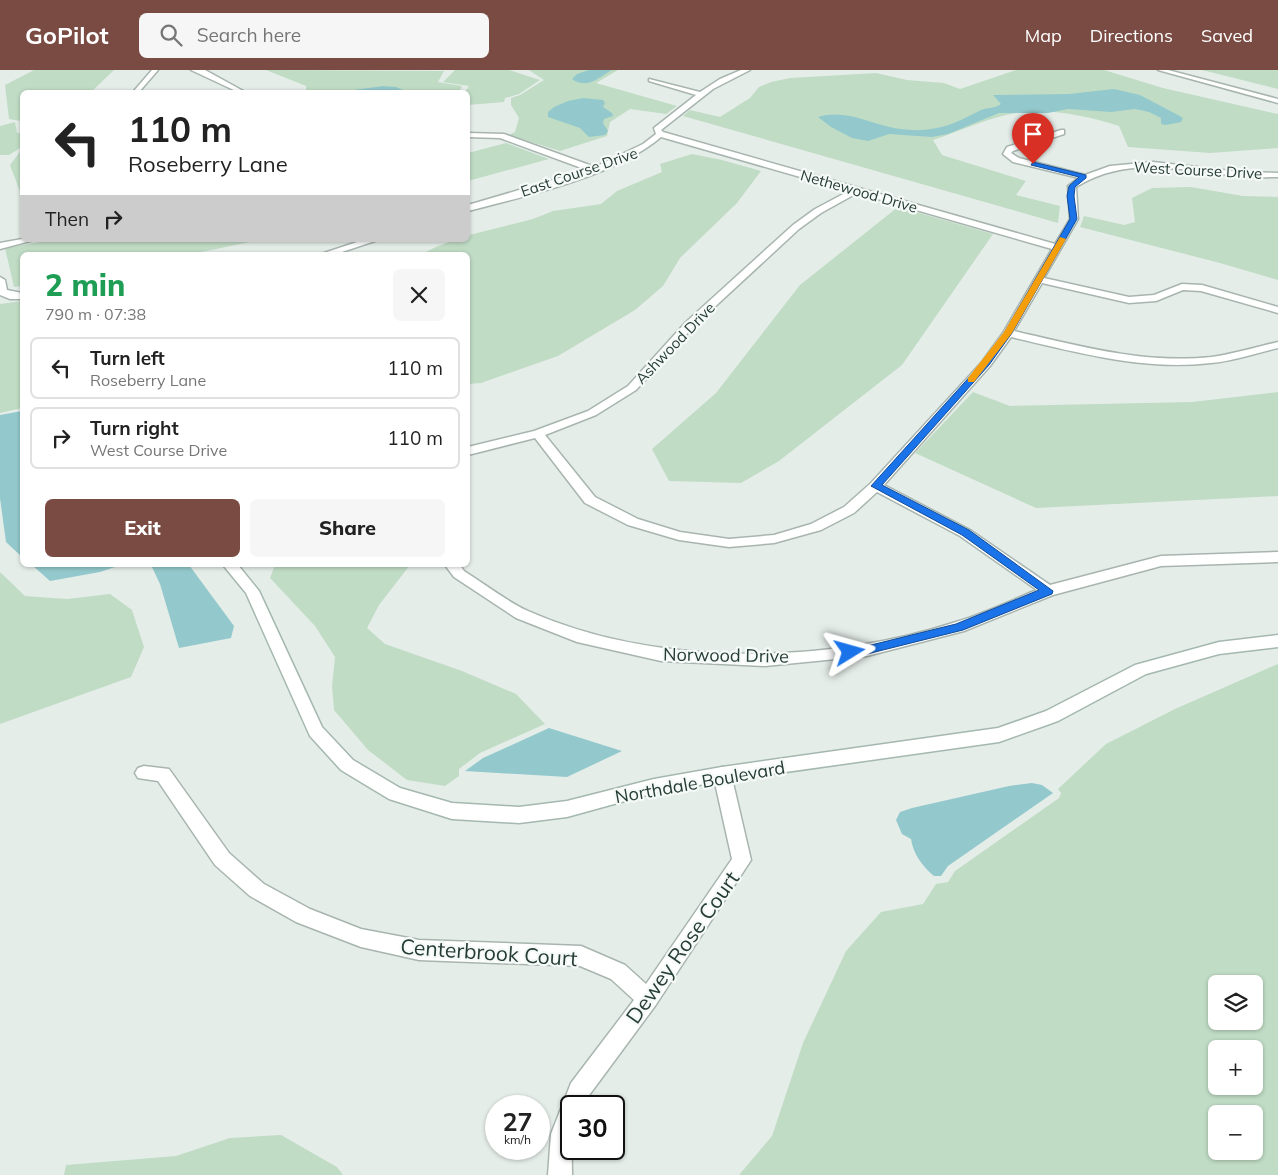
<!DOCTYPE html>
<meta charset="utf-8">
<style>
body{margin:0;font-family:Mulish,sans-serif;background:#f6f6f6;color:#222;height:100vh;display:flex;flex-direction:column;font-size:19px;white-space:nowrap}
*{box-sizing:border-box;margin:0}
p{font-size:16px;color:#767676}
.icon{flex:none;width:28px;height:28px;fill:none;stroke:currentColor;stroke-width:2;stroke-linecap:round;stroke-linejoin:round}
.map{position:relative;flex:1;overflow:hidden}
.side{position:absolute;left:20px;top:182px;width:450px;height:315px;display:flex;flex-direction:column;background:#fff;border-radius:8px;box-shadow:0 1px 4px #0004}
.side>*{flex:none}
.banner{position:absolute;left:20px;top:20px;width:450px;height:152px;border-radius:8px;box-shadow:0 1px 4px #0004;background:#fff;color:#222;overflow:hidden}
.buttons{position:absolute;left:1208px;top:905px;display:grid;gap:10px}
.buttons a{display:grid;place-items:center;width:55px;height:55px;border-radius:8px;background:#fff;box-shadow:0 1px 4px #0004;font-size:25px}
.speed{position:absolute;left:485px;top:1025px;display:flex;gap:10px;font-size:25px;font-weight:700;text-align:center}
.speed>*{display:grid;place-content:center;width:65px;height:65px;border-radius:50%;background:#fff;box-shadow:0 1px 4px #0004;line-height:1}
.speed small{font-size:12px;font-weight:400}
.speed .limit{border:2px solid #111;border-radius:8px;background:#fff;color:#111}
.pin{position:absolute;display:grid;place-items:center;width:42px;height:42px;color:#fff;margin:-51px -21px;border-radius:50% 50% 50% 0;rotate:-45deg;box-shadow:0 0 5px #0007}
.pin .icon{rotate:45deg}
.me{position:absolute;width:55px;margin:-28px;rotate:82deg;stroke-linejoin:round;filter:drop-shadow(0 0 4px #0008)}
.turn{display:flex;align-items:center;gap:18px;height:105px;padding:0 25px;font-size:22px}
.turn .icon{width:65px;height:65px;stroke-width:2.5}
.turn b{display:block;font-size:35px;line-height:42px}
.then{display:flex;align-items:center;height:48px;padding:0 25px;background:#0003;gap:10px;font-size:19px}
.round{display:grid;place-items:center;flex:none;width:52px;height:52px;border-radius:8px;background:#f6f6f6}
.overview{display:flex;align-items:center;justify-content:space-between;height:85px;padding:0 25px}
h1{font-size:30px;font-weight:800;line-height:38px;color:#1e9e55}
.button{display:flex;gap:10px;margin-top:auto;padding:10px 25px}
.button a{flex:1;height:58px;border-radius:8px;background:#7a4b43;color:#fff;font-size:20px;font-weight:800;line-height:58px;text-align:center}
.button a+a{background:#f6f6f6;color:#222}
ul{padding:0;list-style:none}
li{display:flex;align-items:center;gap:15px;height:62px;margin:0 10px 8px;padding:0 15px;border:2px solid #e0e0e0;border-radius:8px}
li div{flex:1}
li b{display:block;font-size:19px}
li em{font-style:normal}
header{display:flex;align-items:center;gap:30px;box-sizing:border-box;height:70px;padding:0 25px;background:#7a4b43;color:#fff}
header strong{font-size:24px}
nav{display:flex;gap:28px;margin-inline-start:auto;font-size:18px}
.search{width:350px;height:45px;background:#f6f6f6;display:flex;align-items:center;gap:12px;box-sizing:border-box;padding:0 18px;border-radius:8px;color:#767676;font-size:19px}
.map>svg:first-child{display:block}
</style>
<header>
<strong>GoPilot</strong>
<div class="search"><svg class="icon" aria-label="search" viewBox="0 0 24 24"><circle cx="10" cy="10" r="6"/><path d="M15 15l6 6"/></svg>Search here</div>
<nav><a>Map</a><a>Directions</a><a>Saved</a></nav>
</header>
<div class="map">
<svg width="1278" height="1105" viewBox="0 0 1278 1105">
<rect width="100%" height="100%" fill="#e5ede9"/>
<g fill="#c0dcc5" fill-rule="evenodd">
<polygon points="34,0 114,0 91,22 22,22 22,60 20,60 21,51 9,49 5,15"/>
<polygon points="266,0 444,1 438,12 462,16 459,22 306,22 306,16"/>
<polygon points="455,0 509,0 540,10 519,24 505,28 504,32 468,35 468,22 460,22 465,22 469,16 443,12"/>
<polygon points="529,0 618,0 596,13 677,36 666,44 630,39 610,52 607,66 560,81 509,65 515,62 519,48 511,35 511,28 520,25 544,10"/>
<path d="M1016,0H1104L1163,18L1278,44V78L1210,83L1128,77L1119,56C1083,45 1043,36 1006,45C981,51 957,62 933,70L942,85L1026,111L1016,125L1060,136L1058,153L683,46L690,40L720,47L750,28L759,17L771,12L790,8L876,3L907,10L944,13L960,19Z"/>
<polygon points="1202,0 1278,0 1278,19"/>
<polygon points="15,52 17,63 22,63 22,77 9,85 0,85 0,56"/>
<polygon points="506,73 549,89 468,111 468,83"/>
<polygon points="22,79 22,127 10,95"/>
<path d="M692,84L722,90L761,101L737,133L680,188L663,216L635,240L558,286L481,313L468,314V185H421C437,176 448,170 468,170L469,165L533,149L553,141L601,134L617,121L662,102L660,94Z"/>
<polygon points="1191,117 1243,126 1278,127 1278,210 1220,193 1080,157 1084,146 1124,155 1135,152 1132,128 1152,118"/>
<polygon points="898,137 993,164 902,295 779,391 741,413 669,411 652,379 716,323 800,215"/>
<polygon points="40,170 260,170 187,185 22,185 22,216 14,217 5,178 40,172"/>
<polygon points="22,231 22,338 0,343 0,234"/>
<polygon points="973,322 1010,336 1192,332 1278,322 1278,426 1036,438 915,383"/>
<polygon points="275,495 410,495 379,535 367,558 385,574 462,601 516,624 545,654 480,683 459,699 459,706 445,716 407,710 368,680 334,640 332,616 335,587 315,556 270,508"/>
<polygon points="0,502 25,526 67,529 110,524 132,540 144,577 131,607 0,654"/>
<path d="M1278,594V1105H739L772,1066L803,973L846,881L881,842L923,834L936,814L948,812L955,801L1059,728L1061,723L1058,719L1106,674L1175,639ZM1216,914H1254V951H1216ZM1216,979H1254V1016H1216ZM1216,1044H1254V1081H1216Z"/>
<polygon points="281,1065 337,1097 343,1105 64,1105 66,1095 176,1086 230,1068"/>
</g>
<g fill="#93c9cc">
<path d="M589,0H612C599,7 587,20 572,9L577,4Z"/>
<polygon points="383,16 396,17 408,22 339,22"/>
<path d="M1114,19L1140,25L1178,45L1183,48L1181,52L1166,55L1161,54V48L1149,42L1135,39L1111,42L1068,39L1048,43H999L948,64L932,67L889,64L868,71L852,68L831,57L818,47C846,39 868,53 894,58C929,64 949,57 979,41C986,37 995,39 1001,34L993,25L1069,24Z"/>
<polygon points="583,28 603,30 605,33 603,37 612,43 613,46 604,49 603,53 608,61 605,65 589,67 580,58 548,47 548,42 554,37 568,31"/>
<polygon points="22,341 22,487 6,472 0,428 0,345"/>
<polygon points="32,495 121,495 100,502 50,511"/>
<polygon points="151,495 189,495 234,556 231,568 179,578 160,514"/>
<polygon points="549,658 622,681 567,707 465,701 483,688"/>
<path d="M1032,713L1042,715L1053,723L948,796L941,806H934C923,797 913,784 911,769L902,764L896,750L900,742L912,738L1009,716Z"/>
</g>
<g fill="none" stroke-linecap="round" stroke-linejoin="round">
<g stroke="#a8b5af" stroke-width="3">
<g id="street">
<polygon points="152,0 158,0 139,22 133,22"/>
<polygon points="191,0 205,0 245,22 238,22"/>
<path d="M741,0H750L713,19L661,60L663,62L1055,174L1070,149L1068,116L1079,108L1013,92L1003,84L1007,77L1061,60H1064V64L1013,81L1011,83L1019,88L1085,105L1110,96L1153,92L1240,102L1278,103V107C1265,107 1252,108 1240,106C1182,101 1129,84 1076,117L1078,149L1044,208L1129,227L1154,225L1182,214L1202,215L1278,237V243L1201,221L1183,220L1156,231L1129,233L1042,213L1014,261C1079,276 1144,294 1211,287C1233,284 1256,277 1278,272V278C1256,283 1233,291 1211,293C1143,301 1076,282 1011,267L990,296L884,415L970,460L1050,515L1161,486L1278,482V492L1161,496L1053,525L964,561L867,586L765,596L661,591L577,572L516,548L454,507L445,495H460L464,501C485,514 506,531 528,541C655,597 824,595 956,552C983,544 1010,531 1037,520L960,466L877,422L854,443L821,460L774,473L729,477L679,470L628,455L585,433L535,368L468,385V377L534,361L588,341L628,316L686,252L793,155L815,139L849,121L661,67C615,106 527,126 468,141V135L587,100L500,68L468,67V63L504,64L595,97L643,74L656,64L654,58L696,25L649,11V9L700,22L720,9ZM857,123L1052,179L1003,263L982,292L871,413L844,437L811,454L774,465L729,469L680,462L638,449L595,427L545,365L596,345L636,320L694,256L799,159L821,143Z"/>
<polygon points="1158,0 1168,0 1278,29 1278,33"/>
<polygon points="22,169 34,170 0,179 0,173"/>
<polygon points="363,170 378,170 333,185 318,185"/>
<polygon points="0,207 5,210 7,220 22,223 22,229 10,229 0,225"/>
<polygon points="144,696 169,699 229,783 264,814 310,839 361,859 419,870 581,876 625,895 646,914 732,789 713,704 716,699 722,697 728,699 731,704 751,790 655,936 587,1028 584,1036 571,1036 572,1105 548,1105 551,1064 571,1013 634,930 611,909 580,896 419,890 361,877 296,852 250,826 215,795 158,711 138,708 135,703 138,698"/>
</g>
</g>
<g stroke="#a4b8af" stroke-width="3">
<polygon id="secondary" points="223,495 238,495 259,521 322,657 353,690 400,718 452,733 519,737 567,731 654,709 722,697 998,658 1046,641 1135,595 1219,572 1278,565 1278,577 1219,584 1146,604 1058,651 999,672 722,711 654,723 567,747 519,753 452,749 389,729 341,700 310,666 246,523"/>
</g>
<use href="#street" fill="#fff" fill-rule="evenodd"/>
<use href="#secondary" fill="#fff" fill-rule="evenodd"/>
</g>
<polygon fill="#1a73e8" stroke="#114b97" points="1033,92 1086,105 1086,108 1075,117 1074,126 1077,149 1012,263 989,295 882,415 969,460 1053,521 1052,524 963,560 867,584 846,585 846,578 867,576 956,554 1039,520 962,465 871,416 983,292 1004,263 1070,149 1067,126 1069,116 1079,107 1031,95"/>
<polygon fill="#f59e0b" points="1060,167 1066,169 1012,263 974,312 968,312 968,308 1004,262"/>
<g text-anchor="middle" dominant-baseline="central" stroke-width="4.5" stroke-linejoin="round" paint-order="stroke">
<g font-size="15" fill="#263d35" stroke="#f5f9f7">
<text transform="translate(1198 100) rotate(3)">West Course Drive</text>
<text transform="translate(579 102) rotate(-19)">East Course Drive</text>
<text transform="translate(859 121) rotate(16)">Nethewood Drive</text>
<text transform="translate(675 273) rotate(-46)">Ashwood Drive</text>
</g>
<g font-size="18" fill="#263d35" stroke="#f5f9f7">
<text transform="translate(726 585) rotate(1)">Norwood Drive</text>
<text transform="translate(700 712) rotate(-10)">Northdale Boulevard</text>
</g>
<g font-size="21" fill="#263d35" stroke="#f5f9f7">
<text transform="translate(682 877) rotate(-55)">Dewey Rose Court</text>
<text transform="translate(489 882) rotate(4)">Centerbrook Court</text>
</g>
</g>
</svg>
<div class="buttons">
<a><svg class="icon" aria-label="layers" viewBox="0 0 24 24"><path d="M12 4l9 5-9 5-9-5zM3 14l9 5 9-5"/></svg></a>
<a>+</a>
<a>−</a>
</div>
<div class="speed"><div>27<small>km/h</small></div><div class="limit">30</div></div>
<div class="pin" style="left:1033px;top:94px;background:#d93025"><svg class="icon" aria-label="arrive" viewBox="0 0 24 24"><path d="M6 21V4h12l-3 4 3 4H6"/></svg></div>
<svg class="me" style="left:850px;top:582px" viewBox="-20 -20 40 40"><path d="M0-17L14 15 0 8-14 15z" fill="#1a73e8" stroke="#fff" stroke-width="4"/></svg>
<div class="banner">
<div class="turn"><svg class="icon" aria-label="left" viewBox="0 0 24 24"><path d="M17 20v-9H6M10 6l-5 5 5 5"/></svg><div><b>110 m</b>Roseberry Lane</div></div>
<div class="then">Then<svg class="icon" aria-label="right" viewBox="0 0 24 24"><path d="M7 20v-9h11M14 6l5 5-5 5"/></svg></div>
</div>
<section class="side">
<div class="overview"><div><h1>2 min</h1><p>790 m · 07:38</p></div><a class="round"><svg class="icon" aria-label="close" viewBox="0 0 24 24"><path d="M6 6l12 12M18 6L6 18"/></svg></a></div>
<ul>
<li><svg class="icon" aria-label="left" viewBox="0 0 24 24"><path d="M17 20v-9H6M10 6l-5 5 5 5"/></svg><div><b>Turn left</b><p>Roseberry Lane</p></div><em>110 m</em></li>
<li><svg class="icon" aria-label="right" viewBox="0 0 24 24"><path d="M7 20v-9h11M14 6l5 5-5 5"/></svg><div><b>Turn right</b><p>West Course Drive</p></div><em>110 m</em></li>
</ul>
<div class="button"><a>Exit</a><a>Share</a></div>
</section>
</div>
